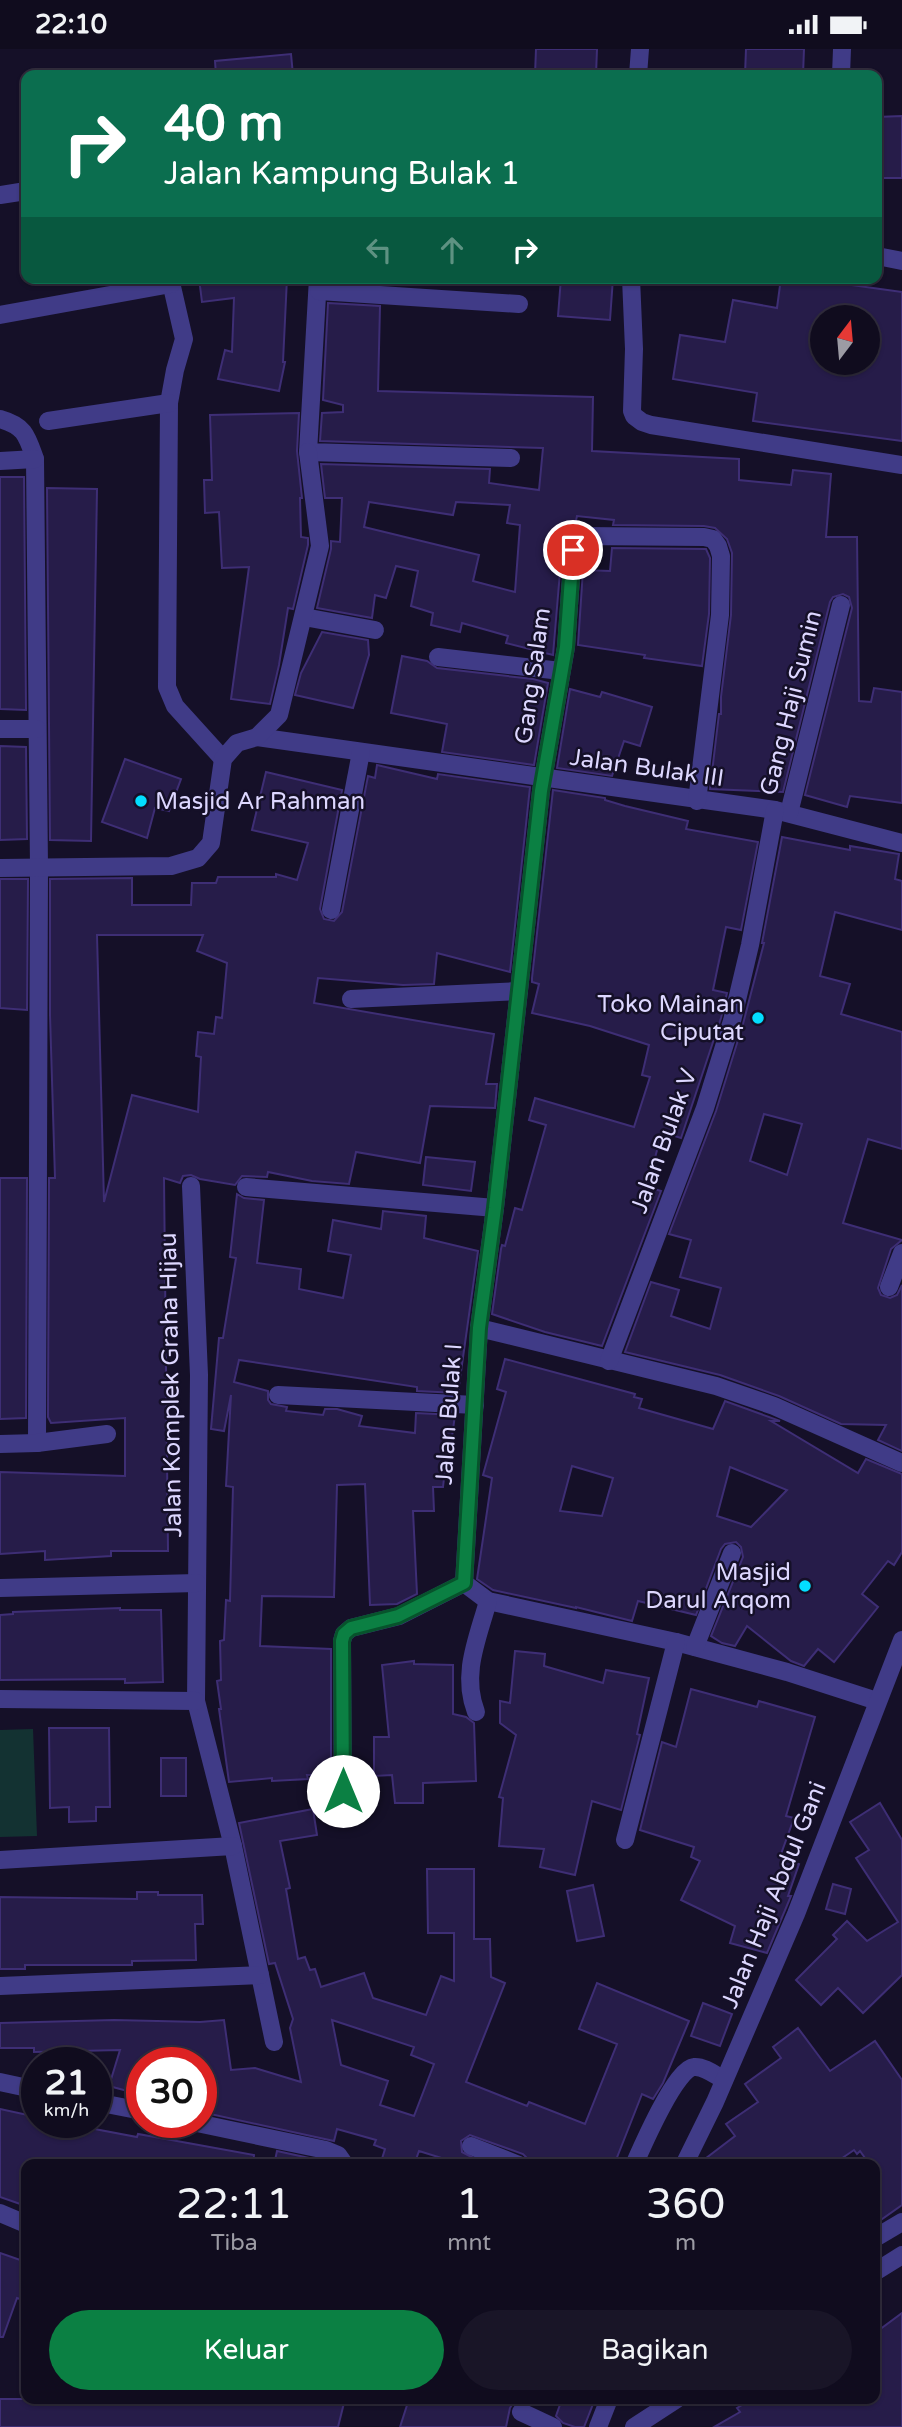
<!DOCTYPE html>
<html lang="id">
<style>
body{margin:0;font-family:"Varela Round",sans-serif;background:#191527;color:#f1f3f6;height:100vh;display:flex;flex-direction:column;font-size:26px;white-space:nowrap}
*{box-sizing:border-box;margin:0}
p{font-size:23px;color:#9c9ba4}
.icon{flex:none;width:38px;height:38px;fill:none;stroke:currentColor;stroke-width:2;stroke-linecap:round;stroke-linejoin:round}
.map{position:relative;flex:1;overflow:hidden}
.panel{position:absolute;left:21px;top:2110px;width:859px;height:245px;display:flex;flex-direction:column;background:#100c1e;border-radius:14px;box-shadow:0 2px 5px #0004,0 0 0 2px #302c3c}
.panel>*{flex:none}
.hud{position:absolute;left:21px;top:21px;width:861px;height:214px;border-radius:14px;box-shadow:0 2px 5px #0004,0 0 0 2px #302c3c;background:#0b6e4f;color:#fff;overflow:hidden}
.needle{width:46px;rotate:16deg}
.controls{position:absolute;left:810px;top:256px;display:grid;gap:14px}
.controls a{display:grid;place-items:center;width:70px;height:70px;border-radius:50%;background:#100c1e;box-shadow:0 2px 5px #0004,0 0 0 2px #302c3c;font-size:35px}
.speed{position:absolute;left:21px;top:1998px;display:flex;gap:14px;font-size:35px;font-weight:700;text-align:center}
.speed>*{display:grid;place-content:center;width:91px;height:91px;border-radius:50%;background:#100c1e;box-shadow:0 2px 5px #0004,0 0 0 2px #302c3c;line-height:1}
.speed small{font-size:18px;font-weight:400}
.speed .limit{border:10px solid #d22;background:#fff;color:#111}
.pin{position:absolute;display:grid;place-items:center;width:60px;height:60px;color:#fff;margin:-30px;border:4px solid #fff;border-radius:50%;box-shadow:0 2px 7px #0007}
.me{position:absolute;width:77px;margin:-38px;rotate:0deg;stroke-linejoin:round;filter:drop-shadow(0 0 5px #0008)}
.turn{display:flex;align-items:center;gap:24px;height:147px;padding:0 28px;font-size:32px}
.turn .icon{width:91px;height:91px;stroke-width:2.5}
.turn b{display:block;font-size:49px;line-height:60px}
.lanes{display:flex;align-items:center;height:66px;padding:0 28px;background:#0003;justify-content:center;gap:35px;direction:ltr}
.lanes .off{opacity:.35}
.eta{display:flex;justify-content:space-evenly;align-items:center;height:119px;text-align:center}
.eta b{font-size:42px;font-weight:600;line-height:49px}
.button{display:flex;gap:14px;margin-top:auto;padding:14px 28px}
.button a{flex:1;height:80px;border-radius:42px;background:#0b8043;color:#fff;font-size:28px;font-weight:600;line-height:80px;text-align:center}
.button a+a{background:#191527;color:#f1f3f6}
.status{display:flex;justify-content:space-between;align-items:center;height:49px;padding:0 35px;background:#100c1e;direction:ltr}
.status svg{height:19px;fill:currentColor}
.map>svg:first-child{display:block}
</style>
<div class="status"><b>22:10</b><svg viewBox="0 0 49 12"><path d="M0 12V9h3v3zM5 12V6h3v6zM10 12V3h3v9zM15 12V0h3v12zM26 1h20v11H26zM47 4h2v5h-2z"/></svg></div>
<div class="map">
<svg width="902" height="2378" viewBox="0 0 902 2378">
<rect width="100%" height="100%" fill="#151028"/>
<polygon fill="#133232" points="33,1680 37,1787 0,1788 0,1681"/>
<g fill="#261c49" stroke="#3e2e75" stroke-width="2" fill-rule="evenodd">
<polygon points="536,0 597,0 596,26 535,26"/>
<polygon points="746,0 804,0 803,26 745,26"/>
<polygon points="291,5 293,26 216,26 215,12"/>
<polygon points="902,67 902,129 877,129 877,68"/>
<polygon points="199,229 287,229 283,313 285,313 279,342 218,330 225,301 232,303 234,249 202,253"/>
<polygon points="329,229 380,229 380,235 329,231"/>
<polygon points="561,229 613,229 610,271 558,267"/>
<path d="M781,229H801L902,243V392L753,372L757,344L673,330L680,286L725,293L733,251L777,259ZM822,268H868V313H822Z"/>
<path d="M328,254L380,257L378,342L593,348L592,402L739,410V431L791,436L793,421L831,425L826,488H857L859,652L871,653L874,639L902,643V754L850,747L847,758L805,746L852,559L849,548L843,545L833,548L830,553L783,743L710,740L719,665H721V648L731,566L732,504L727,490L715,479L704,477L613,476L614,471L577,467L575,476L566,484L562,499L553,606L506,594L508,587L462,574L460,583L431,576L433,564L411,557L418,522L396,517L386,549L375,546L372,569L317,559L331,500V492L340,493L342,449H325L321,415L490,420L489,434L539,441L543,399L320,392L322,364L343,363V356L323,351ZM369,453L453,466L456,453L510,456L507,474L520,476L515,543L473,532L479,506L364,478Z"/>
<polygon points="299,364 297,402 302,449 300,449 301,488 308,489 308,496 293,560 288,559 279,616 270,655 231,650 249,518 222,519 219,463 205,464 204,431 212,431 210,366"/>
<polygon points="0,428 24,428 26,661 0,660"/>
<polygon points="47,439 97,440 91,792 50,791"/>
<polygon points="612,499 706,500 710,509 709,565 702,617 644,609 645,606 578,596 583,521 610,522"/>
<polygon points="322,583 368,591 369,606 353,659 295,646 301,624"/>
<polygon points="402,607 427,612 437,619 533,630 548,634 534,716 442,703 447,675 391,664"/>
<polygon points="570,640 600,648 602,643 652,658 640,697 624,692 612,727 557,719"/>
<polygon points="0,697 26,698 27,790 0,791"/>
<polygon points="125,710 181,730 169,762 155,759 147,789 102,773"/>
<path d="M377,716L437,730L438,725L530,738L510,923L437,904L434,935L403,936L318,929L314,954L494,985L486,1035H497L495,1059L430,1057L420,1114L356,1103L349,1135L312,1132L268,1123L267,1128L242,1127L235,1136L200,1130L191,1126L183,1127L180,1134L164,1129L168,1502H111V1507L45,1511V1502L0,1505V1423L125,1427V1369L51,1374L48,1368L49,1129H55L50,966V830L132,829V856H191L192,834H216L218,828H276V825L297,831L308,794L252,781L266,723L342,741L320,860L324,870L334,872L342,863L368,727L375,729ZM97,886H203L197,902L227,914L222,969L216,968L214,985L198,983L196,1007L201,1008L198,1063L132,1046L104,1153Z"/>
<polygon points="553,741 605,749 605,751 625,757 688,772 686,780 758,793 741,881 726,878 713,941 727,944 721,969 681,1089 662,1083 647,1138 661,1142 602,1297 545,1283 492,1265 501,1200 502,1196 505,1197 515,1159 522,1161 546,1076 529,1071 535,1049 634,1078 650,1028 642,1026 649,996 590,977 532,964 539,935 532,933 532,929"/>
<path d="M782,788L850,801V797L899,805L895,830L902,832V881L835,863L820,927L850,935L841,965L902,983V1100L868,1090L843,1174L902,1191L891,1200L878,1239L881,1246L890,1249L897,1246L902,1236V1402L878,1391L886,1376L841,1375L779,1347L720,1326L625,1303L651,1233L679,1241L671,1267L710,1280L721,1239L680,1228L691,1191L669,1185L716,1062L743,975L764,894H762ZM764,1065L802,1075L787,1126L750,1112Z"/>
<polygon points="0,830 28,830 27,961 0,959"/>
<polygon points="426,1108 475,1113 471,1142 423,1136"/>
<polygon points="0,1129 27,1129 26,1369 0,1370"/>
<polygon points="237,1145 244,1149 264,1151 257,1214 301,1220 299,1240 343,1249 351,1206 328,1202 333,1171 381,1180 383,1162 426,1167 424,1189 478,1202 458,1344 417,1342 417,1338 239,1311 234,1333 268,1342 268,1351 271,1355 287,1358 286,1362 323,1366 325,1360 337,1360 362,1367 359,1377 415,1384 416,1364 455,1366 451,1395 448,1395 443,1438 433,1438 434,1462 413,1462 417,1545 397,1555 370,1556 365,1435 337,1436 334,1548 262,1547 260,1597 331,1600 331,1726 307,1726 308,1730 272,1732 272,1729 229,1733 219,1660 221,1660 217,1632 221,1631 220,1592 224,1591 226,1551 230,1552 233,1438 226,1437 231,1346 224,1382 211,1380 219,1289 223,1289 236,1209 230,1208"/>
<path d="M505,1310L635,1345L634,1348L642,1350L639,1359L713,1380L725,1352L780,1372H771L858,1424L866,1410L902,1425V1503L894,1516L888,1512L862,1545L878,1558L834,1613L818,1600L804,1617L791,1612L747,1577L735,1597L722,1594L711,1587L743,1508L741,1498L736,1493L725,1495L721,1500L696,1566L638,1552L632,1572L576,1558V1559L493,1541L477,1530L492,1429L483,1426L506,1343L497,1340ZM572,1417L613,1429L602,1467L560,1462ZM730,1418L787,1441L751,1478L717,1467Z"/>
<polygon points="120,1559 120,1561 161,1561 163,1633 125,1634 125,1630 0,1631 0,1566 13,1565 13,1563"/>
<polygon points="515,1602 545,1605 544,1617 603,1634 606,1621 649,1629 637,1685 640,1686 621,1761 592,1752 575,1826 540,1818 544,1800 499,1797 503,1749 499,1748 516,1686 500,1674 500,1652 510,1654"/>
<polygon points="414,1612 414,1615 453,1616 453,1665 466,1668 474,1674 476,1732 423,1734 423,1754 395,1754 392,1726 374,1727 374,1688 389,1688 382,1616"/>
<polygon points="691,1640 757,1658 759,1652 815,1668 786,1767 794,1769 780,1808 799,1815 788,1847 791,1847 767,1904 730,1894 735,1877 681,1851 700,1812 691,1808 694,1798 640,1781 662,1693 676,1698"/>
<polygon points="49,1679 109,1679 110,1758 96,1758 96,1772 69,1773 69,1758 50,1759"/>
<rect x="161" y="1709" width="25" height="38"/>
<polygon points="880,1754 902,1791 902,1926 863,1964 838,1939 821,1956 796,1931 837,1890 833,1886 847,1872 867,1892 898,1873 856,1809 869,1801 850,1773"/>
<path d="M313,1760L317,1786L280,1792L290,1839L286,1840L298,1910L305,1908L310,1921L315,1920L321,1938L364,1924L373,1949L426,1966L441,1927L454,1932V1884H428L427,1820H474V1890H490L491,1928L505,1934L466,2033L527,2057L529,2053L585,2075L617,1995L579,1980L597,1934L689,1972L663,2034L653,2050L642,2045L614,2116H530L528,2110L523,2105L470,2086L461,2092L462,2103L487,2116H464L419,2102L414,2116H380L385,2100L374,2096L376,2091L337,2080L334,2092L201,2063V2014H142V2046L109,2037L120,2001L34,2003V1999H0V1974L114,1971L200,1973L224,1971L231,2021L255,2019L301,2033L290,1979L293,1970L275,1914L269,1915L239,1774ZM332,1971L414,1998L411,2006L434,2015L414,2067L380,2056L388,2032L341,2016Z"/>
<polygon points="833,1835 851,1840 845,1865 826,1860"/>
<polygon points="593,1836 604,1887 577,1892 567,1842"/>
<polygon points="137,1843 158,1843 158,1846 202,1846 203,1875 195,1875 196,1911 132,1912 132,1916 25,1916 25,1920 0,1920 0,1848 137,1850"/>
<polygon points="703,1954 732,1965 720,1997 691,1987"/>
<polygon points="798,1979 830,2022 875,1992 902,2031 902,2156 875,2175 875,2116 870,2116 860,2102 857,2105 854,2101 832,2116 697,2116 735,2087 726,2075 758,2053 745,2035 781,2009 773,1998"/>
<polygon points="0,2060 37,2068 37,2074 63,2074 137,2088 138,2085 254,2106 253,2116 26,2116 26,2157 0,2148"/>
<polygon points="277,2102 323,2112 328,2114 274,2116"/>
<polygon points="0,2204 26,2213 26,2252 17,2249 3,2288 0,2288"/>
<polygon points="902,2264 902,2378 714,2378 740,2363 737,2359 752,2350 875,2350 875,2284"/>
<polygon points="0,2350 345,2350 338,2378 0,2378"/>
<polygon points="409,2350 516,2350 510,2359 506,2378 400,2378"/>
<polygon points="562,2350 595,2350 584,2378 575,2378 563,2374 556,2367"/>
</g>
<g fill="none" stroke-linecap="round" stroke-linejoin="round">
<g stroke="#403b87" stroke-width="18">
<polyline points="638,26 640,0"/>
<polyline points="841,26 842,0"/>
<polyline points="0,146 26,142"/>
<polyline points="877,207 902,212"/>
<polyline points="170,229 184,290 175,321 169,354 167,638 175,657 223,710"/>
<polyline points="318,229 308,403 511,409"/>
<polyline points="631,229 634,300 632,362 634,367 642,373 651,376 902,416"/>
<polyline points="319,242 519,255"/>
<polyline points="0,266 171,235"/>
<path d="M0,370C25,377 27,387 35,410L39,819L37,1394"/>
<polyline points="48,372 169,354"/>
<polyline points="0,412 35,410"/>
<polyline points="304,568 375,581"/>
<polyline points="438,608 561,622"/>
<polyline points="0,680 37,680"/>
<polyline points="257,688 775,761 902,794"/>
<polyline points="697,752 720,566 721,507 718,497 713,490 704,488 579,487 575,491 573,501 566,598 541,742 495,1159 479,1279 464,1534 488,1552 676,1593 787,1623 877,1652"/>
<polyline points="789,764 841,556"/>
<polyline points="0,819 171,817 198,809 211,794 223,710 237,694 257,688 279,666 320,497 308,403"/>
<polyline points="331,861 361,703"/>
<polyline points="351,950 519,942"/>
<polyline points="191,1137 199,1326 196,1652 233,1797 274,1993"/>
<polyline points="246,1138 495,1159"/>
<polyline points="889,1238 902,1204"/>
<polyline points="479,1279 716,1337 774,1357 902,1414"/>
<polyline points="609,1312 705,1059 732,972 750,896 775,761"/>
<polyline points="278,1346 475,1356"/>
<polyline points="0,1395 37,1394 107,1385"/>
<polyline points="0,1539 197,1534"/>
<polyline points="695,1598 732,1504"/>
<polyline points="0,1650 196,1652"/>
<path d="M476,1663C461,1625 478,1589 488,1552"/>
<polyline points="343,1766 342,1592 344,1585 351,1579 399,1567 464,1534"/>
<polyline points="625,1791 676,1593"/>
<polyline points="0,1811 233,1797"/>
<polyline points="0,1937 260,1926"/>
<polyline points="0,2033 37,2041"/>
<polyline points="96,2053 142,2062"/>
<polyline points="197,2074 326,2101 338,2106 345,2116"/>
<polyline points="471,2097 519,2116"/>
<path d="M634,2116C642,2098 676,2019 694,2018C704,2017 715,2026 724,2031"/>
<polyline points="0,2164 26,2175"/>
<polyline points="875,2189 902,2173"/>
<polyline points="875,2223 902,2206"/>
<polyline points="521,2363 553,2378"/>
<polyline points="634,2378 677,2350"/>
</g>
<g stroke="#403b87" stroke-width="18">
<polyline points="684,2116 715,2053 796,1865 902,1591"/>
<polyline points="598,2378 609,2350"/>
</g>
</g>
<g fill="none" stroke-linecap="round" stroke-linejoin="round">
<g stroke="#07532c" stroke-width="18">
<polyline id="route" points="343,1742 342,1592 344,1585 351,1579 398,1567 464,1534 479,1279 495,1159 541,742 566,598 573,501"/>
</g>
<use href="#route" stroke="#0b8043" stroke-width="12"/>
</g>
<g fill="#03deff" stroke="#151028" stroke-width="2.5">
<circle cx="141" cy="752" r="7"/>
<circle cx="758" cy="969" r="7"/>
<circle cx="805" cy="1537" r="7"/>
</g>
<g text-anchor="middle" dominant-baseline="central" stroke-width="5" stroke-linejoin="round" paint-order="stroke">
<g font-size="24" fill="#ddd7ff" stroke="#151028">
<text transform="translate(533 627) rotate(-82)">Gang Salam</text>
<text transform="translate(791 654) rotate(-76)">Gang Haji Sumin</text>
<text transform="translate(647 719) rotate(8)">Jalan Bulak III</text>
<text transform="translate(664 1092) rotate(-70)">Jalan Bulak V</text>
<text transform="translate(171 1336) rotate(-91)">Jalan Komplek Graha Hijau</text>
<text transform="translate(449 1365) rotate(-86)">Jalan Bulak I</text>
<text transform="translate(774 1846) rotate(-68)">Jalan Haji Abdul Gani</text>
</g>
<g font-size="24" fill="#ddd7ff" stroke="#151028" text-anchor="end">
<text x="155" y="752" text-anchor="start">Masjid Ar Rahman</text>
<text x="744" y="955">Toko Mainan<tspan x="744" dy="28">Ciputat</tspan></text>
<text x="791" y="1523">Masjid<tspan x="791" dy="28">Darul Arqom</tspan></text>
</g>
</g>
</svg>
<div class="controls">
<a><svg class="needle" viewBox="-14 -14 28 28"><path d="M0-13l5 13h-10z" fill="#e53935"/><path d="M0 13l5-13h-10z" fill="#9c9ba4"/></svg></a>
</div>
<div class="speed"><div>21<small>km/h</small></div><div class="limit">30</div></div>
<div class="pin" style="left:573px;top:501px;background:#d93025"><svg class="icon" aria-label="arrive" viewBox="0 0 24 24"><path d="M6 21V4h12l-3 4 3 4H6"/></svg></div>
<svg class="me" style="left:343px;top:1742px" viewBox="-20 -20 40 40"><circle r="19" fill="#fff"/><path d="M0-13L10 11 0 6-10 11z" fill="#0b8043"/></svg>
<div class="hud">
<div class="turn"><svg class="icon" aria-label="right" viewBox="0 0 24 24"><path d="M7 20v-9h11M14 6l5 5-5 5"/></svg><div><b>40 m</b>Jalan Kampung Bulak 1</div></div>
<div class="lanes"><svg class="icon off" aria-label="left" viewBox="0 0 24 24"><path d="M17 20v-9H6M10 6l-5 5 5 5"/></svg><svg class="icon off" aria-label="ahead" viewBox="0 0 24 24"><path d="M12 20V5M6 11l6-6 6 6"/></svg><svg class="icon" aria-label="right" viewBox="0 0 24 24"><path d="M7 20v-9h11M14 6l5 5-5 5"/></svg></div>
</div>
<section class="panel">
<div class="eta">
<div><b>22:11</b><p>Tiba</p></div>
<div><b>1</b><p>mnt</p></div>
<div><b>360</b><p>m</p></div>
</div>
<div class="button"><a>Keluar</a><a>Bagikan</a></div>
</section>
</div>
